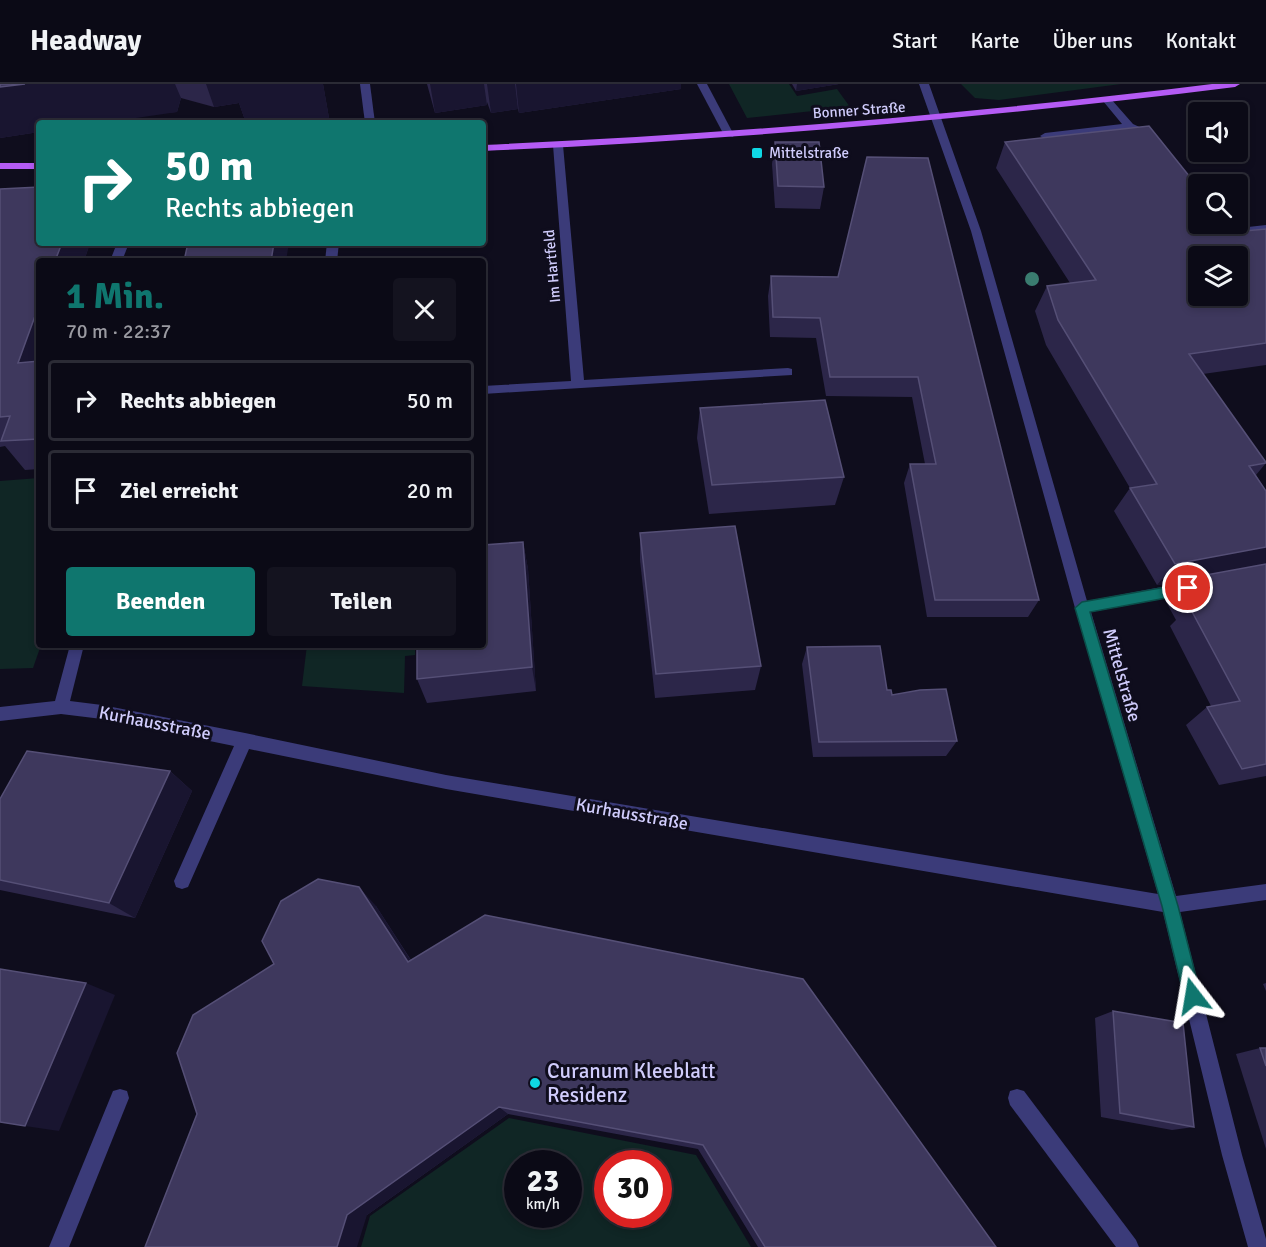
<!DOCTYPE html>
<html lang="de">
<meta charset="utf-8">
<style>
body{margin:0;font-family:Signika,sans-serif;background:#14131f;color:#f1f3f6;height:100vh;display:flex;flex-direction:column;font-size:22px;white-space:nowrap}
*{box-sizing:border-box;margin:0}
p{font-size:20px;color:#9a9aa1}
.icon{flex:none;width:33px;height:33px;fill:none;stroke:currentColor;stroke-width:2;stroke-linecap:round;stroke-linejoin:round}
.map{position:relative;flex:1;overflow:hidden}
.side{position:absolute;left:36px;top:174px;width:450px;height:390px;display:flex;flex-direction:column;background:#0b0a16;border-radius:6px;box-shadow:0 3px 9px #0003,0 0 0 2px #2b2b35}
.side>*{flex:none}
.banner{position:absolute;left:36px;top:36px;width:450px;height:126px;border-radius:6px;box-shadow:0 3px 9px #0003,0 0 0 2px #2b2b35;background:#0f766e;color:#fff;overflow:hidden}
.tools{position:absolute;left:1188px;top:18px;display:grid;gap:12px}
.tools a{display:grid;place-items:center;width:60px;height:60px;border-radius:6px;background:#0b0a16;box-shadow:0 3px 9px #0003,0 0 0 2px #2b2b35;font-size:30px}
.speed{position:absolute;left:504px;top:1066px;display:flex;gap:12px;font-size:30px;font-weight:700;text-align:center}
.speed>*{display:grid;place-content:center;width:78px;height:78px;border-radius:50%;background:#0b0a16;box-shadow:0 3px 9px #0003,0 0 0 2px #2b2b35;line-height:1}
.speed small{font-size:15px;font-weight:400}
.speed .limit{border:9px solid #d22;background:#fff;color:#111}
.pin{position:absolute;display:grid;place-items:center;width:51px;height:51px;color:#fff;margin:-26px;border:3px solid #fff;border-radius:50%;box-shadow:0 2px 6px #0007}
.me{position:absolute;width:66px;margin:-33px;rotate:346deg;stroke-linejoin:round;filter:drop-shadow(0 0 4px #0008)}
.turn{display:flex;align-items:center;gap:21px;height:126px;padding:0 30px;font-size:27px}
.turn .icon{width:78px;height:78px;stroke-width:2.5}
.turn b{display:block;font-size:42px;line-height:51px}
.round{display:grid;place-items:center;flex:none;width:63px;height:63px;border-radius:6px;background:#14131f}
.summary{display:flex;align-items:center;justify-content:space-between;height:102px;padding:0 30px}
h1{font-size:36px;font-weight:700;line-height:45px;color:#0f766e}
.primary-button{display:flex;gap:12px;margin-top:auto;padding:12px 30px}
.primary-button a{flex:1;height:69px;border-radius:6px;background:#0f766e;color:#fff;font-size:24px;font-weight:700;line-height:69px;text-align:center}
.primary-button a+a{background:#14131f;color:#f1f3f6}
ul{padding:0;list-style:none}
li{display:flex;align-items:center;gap:18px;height:81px;margin:0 12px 9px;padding:0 18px;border:3px solid #2b2b35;border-radius:6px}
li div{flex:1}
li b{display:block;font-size:22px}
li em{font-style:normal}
header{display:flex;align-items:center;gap:36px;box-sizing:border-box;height:84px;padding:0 30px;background:#0b0a16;border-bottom:2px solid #2b2b35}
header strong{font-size:28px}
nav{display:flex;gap:33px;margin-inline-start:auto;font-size:21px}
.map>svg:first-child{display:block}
</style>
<header>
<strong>Headway</strong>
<nav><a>Start</a><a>Karte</a><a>Über uns</a><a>Kontakt</a></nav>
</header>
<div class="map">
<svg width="1266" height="1163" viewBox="0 0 1266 1163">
<rect width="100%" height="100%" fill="#0f0d1d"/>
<g fill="#102625" fill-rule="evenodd">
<polygon points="729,0 789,0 797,12 837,5 850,23 747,34"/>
<polygon points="961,0 1121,0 999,16 975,14"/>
<polygon points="39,394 41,561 33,584 0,585 0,397"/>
<polygon points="307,561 415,561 415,571 405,572 404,609 302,602"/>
<path d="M509,1034L696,1071L751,1163H361L370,1132ZM518,1080H568V1131H518ZM608,1080H658V1131H608Z"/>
</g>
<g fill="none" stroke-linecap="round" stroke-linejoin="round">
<g fill="#3b3b79" fill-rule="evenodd">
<polygon points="360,0 370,0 375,39 365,39"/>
<polygon points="697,0 707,0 734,51 733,53 724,51"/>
<polygon points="919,0 929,0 981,147 1087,517 1194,497 1199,499 1201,503 1199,507 1194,509 1091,528 1176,812 1266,800 1266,816 1180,828 1242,1071 1266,1155 1266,1163 1248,1163 1222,1071 1163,828 446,705 249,665 188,803 182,805 176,803 174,797 234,662 102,635 61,630 0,637 0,623 55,617 70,561 84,561 70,617 102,621 245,649 446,691 1158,810 1075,524 971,147"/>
<polygon points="1108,14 1111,15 1133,40 1148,47 1153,53 1152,55 1144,55 1128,45 1045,55 1040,52 1045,49 1122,40 1103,17"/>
<polygon points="558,58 563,61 584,296 788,284 792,285 792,291 483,310 483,302 571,297 553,61"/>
<polygon points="1214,140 1225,140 1230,145 1266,141 1266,147 1227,152 1223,151"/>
<polygon points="117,159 129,159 122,177 110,177"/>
<polygon points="327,159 339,159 337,177 325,177"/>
<polygon points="120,1005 127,1007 129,1014 69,1163 49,1163 113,1007"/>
<polygon points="1017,1005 1024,1007 1136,1156 1139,1163 1116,1163 1010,1021 1008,1014 1010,1007"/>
</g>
<g fill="#b45bf4" fill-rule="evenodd">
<path d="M1212,0H1240L1235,3C985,34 735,56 483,67V61C727,50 970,30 1212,0Z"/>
<rect x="0" y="79" width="39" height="6"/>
</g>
</g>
<circle fill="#3a7c70" cx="1032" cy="195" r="7"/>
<g fill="#2c2649">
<polygon points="0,0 323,0 329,34 293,39 246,39 239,19 214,23 181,14 177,28 39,39 39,48 0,54"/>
<polygon points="427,0 681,0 681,5 519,29 518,25 491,29 487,18 487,21 435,29"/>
<polygon points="792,0 839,0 796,7"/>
<polygon points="775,58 824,103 820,125 775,124 772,80"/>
<polygon points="1005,58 1234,148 1266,145 1266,281 1203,290 1266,379 1256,391 1266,407 1266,692 1219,701 1186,641 1207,623 1211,622 1170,542 1176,536 1165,516 1183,497 1157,501 1114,427 1130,404 1046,261 1035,227 1047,202 1070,199 996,84"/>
<polygon points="867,73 1039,516 1028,533 927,533 904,399 910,380 925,380 912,313 826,312 816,254 770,253 768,212 771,192 838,193"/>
<polygon points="0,105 39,159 90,159 84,177 39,177 39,385 25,386 5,362 0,363"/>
<polygon points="700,324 844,393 835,421 709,430 697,354"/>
<polygon points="640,449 761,582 755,606 655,614 640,476"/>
<polygon points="523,458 528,485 536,607 427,619 417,595"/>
<polygon points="807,563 887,606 892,611 957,657 946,672 813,673 802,580"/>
<polygon points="170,687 192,707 135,834 0,806 0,715"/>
<polygon points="376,822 411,876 996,1163 758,1163 698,1065 508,1030 367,1131"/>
<polygon points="1266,899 1266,907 1263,900"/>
<polygon points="1113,927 1194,1043 1172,1046 1101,1033 1095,934"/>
<polygon points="1260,964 1266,964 1266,1065 1236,970"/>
</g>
<g fill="#191530">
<polygon points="25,0 175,0 181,14 177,28 102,39 39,39 39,48 0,54 0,3"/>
<polygon points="206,0 323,0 329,34 293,39 246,39 239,19 214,23"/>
<polygon points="430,0 484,0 487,21 435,29"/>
<polygon points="487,0 515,0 518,25 491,29"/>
<polygon points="516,0 681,0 681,5 519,29"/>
<polygon points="797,0 839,0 796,7"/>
<polygon points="62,159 90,159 84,177 55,177"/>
<polygon points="274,159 289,159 286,177 271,177"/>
<polygon points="39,221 39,308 18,279"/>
<polygon points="523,458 528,485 536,607 532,583"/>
<polygon points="1266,463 1266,480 1184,495 1183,497 1157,501 1175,480"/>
<polygon points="170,687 192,707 135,834 109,819"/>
<polygon points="359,803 376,822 422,894 408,878"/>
<polygon points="86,899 115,911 59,1047 25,1042"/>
<polygon points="499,1023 508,1030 367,1131 357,1163 337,1163 347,1131"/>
</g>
<g fill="#3e385d" stroke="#554f76" stroke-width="1.5" fill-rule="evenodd">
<polygon points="0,0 25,0 0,3"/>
<path d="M1149,42L1198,103V140H1227L1234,148L1266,145V259L1189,270L1265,377L1266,379L1249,382L1266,407V463L1175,480L1130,404L1157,400L1058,236L1047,202L1096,196L1005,58ZM1198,172H1238V212H1198Z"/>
<polygon points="775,58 819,58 824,103 778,102"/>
<polygon points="867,73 928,74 1039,516 935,516 910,380 936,380 918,293 830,293 820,234 773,233 771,192 838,193"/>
<polygon points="39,103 39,159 62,159 55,177 39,177 39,221 18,279 39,277 39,355 1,357 10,332 0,333 0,105"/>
<polygon points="188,159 274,159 271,177 184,177"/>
<polygon points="825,316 844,393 712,401 700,324"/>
<polygon points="735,442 761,582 656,590 640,449"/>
<polygon points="523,458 532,583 417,595 417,561 483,561 483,461"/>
<polygon points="1266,480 1266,680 1242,685 1207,623 1240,617 1189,522 1198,520 1184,495"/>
<polygon points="880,562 887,606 891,606 892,611 920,606 946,605 957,657 819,658 807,563"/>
<polygon points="27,667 170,687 109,819 0,796 0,715"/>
<polygon points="318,795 359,803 408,878 485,831 803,895 996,1163 765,1163 703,1061 499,1023 347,1131 337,1163 145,1163 197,1030 177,969 193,931 274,880 262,857 281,817"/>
<polygon points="0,885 86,899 25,1042 0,1038"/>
<polygon points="1113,927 1183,939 1194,1043 1120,1029"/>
<polygon points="1260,964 1266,964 1266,982"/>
</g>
<polygon fill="#0f766e" stroke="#0a4d48" stroke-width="1.5" points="1188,499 1194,504 1188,510 1090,528 1178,822 1201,912 1198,918 1193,920 1187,918 1184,912 1162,822 1075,524 1082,518"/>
<g fill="#0fd8e5" stroke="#0f0d1d" stroke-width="2">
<rect x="751" y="63" width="12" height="12" rx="3"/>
<circle cx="535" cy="999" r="6"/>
</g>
<g text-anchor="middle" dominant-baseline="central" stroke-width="6" stroke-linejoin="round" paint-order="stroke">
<g font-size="15" fill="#d0ccfc" stroke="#0f0d1d">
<text transform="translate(859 26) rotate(-4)">Bonner Straße</text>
<text transform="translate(552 182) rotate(-95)">Im Hartfeld</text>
</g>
<g font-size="15" fill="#d0ccfc" stroke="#0f0d1d" text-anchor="start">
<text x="769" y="69">Mittelstraße</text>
</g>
<g font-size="18" fill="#d0ccfc" stroke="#0f0d1d">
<text transform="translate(1122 591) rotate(74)">Mittelstraße</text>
<text transform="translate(155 639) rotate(11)">Kurhausstraße</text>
<text transform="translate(632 730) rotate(10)">Kurhausstraße</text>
</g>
<g font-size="21" fill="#d0ccfc" stroke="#0f0d1d" text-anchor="start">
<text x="547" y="987">Curanum Kleeblatt<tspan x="547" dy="24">Residenz</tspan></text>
</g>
</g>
</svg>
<div class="tools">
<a><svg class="icon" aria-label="sound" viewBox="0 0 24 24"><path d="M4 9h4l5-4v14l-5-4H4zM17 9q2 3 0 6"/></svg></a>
<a><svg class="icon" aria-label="search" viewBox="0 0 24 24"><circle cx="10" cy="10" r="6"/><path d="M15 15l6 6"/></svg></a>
<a><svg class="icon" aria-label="layers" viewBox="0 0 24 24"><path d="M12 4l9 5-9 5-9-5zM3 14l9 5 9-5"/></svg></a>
</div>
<div class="speed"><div>23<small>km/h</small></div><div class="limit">30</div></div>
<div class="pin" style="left:1188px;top:504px;background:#d93025"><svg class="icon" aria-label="arrive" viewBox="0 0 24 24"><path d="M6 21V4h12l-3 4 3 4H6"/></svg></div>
<svg class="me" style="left:1193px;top:912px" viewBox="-20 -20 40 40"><path d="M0-17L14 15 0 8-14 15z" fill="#0f766e" stroke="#fff" stroke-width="4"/></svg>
<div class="banner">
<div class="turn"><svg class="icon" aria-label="right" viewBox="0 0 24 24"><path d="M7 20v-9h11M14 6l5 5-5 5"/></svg><div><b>50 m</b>Rechts abbiegen</div></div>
</div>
<section class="side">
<div class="summary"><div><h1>1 Min.</h1><p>70 m · 22:37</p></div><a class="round"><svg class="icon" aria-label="close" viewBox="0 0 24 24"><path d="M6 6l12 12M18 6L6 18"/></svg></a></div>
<ul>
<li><svg class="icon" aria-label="right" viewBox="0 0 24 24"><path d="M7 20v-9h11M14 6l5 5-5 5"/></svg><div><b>Rechts abbiegen</b></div><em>50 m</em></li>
<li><svg class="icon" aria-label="arrive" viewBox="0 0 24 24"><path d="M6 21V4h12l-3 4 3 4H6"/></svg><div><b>Ziel erreicht</b></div><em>20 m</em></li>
</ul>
<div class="primary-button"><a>Beenden</a><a>Teilen</a></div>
</section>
</div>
